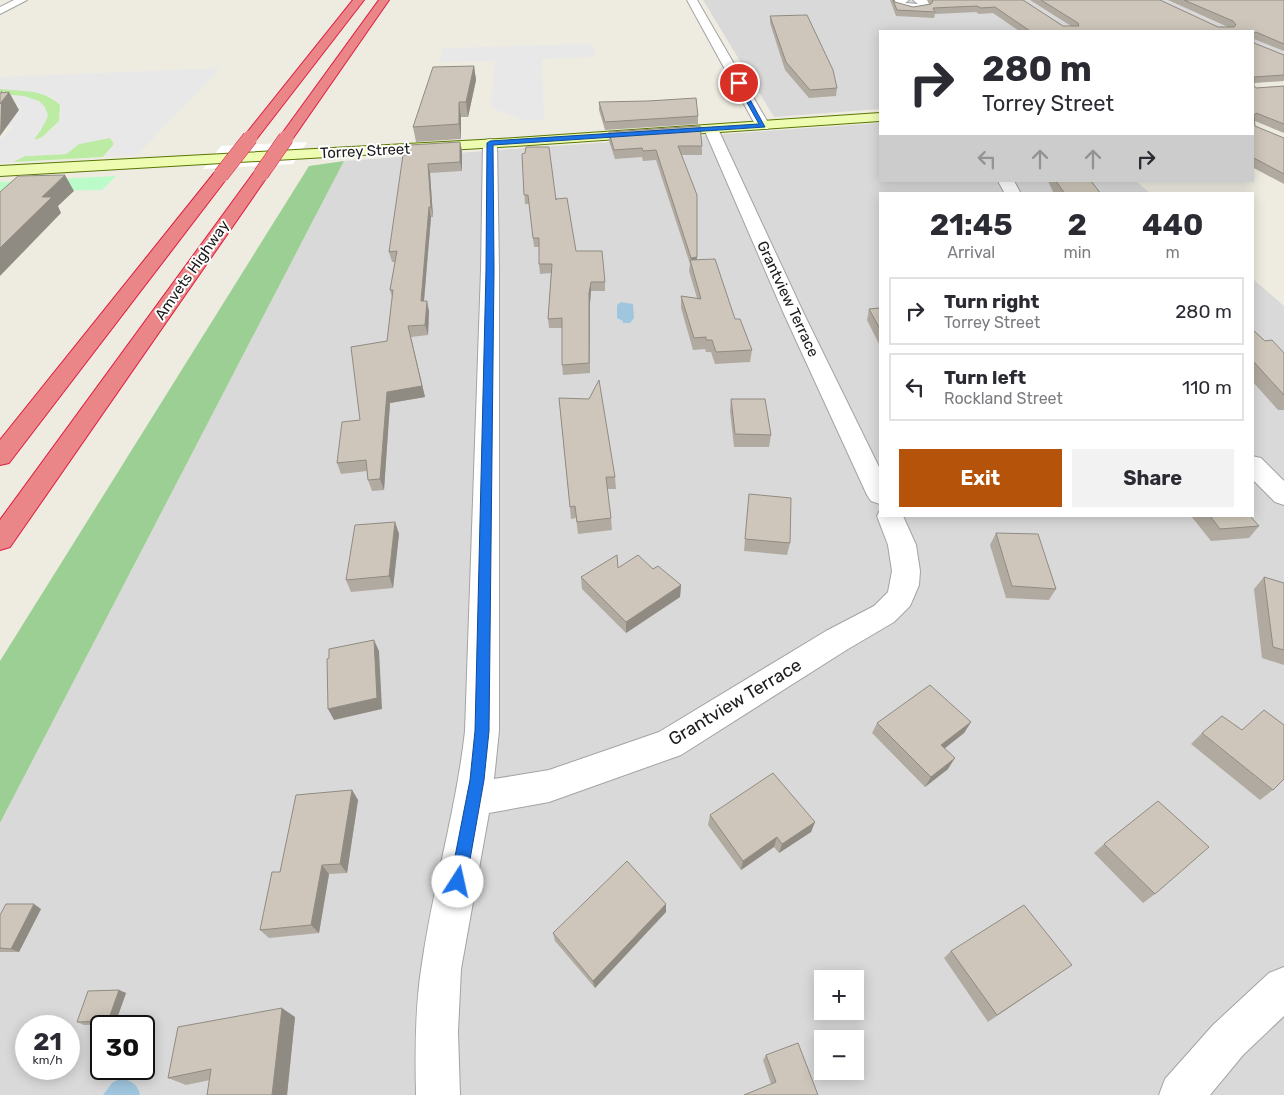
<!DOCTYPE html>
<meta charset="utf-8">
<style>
body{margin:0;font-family:Rubik,sans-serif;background:#f2f2f3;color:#2b2b33;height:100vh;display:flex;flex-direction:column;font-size:19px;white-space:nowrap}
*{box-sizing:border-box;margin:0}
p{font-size:16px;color:#7c7c81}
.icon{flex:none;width:28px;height:28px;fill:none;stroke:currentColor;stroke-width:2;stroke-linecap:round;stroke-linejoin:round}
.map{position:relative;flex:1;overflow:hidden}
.panel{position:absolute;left:879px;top:192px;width:375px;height:325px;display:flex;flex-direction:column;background:#fff;border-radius:0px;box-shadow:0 2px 12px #0003}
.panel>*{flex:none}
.top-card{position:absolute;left:879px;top:30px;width:375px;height:152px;border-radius:0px;box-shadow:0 2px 12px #0003;background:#fff;color:#2b2b33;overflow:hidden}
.tools{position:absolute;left:814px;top:970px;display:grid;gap:10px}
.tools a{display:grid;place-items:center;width:50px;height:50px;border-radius:0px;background:#fff;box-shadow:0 2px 12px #0003;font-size:25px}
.speed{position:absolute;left:15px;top:1015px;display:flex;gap:10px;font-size:25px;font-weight:700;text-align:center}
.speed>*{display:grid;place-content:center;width:65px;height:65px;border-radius:50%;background:#fff;box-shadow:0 2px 12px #0003;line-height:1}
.speed small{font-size:12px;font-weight:400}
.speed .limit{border:2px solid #111;border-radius:8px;background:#fff;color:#111}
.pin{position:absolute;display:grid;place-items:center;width:42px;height:42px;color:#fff;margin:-21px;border:2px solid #fff;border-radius:50%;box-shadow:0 1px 5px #0007}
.me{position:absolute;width:55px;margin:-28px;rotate:10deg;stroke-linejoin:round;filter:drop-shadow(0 0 4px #0008)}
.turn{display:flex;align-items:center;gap:18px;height:105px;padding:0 20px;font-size:22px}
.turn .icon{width:65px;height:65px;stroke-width:2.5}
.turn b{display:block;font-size:35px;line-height:42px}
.lanes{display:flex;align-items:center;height:48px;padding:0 20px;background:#0003;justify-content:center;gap:25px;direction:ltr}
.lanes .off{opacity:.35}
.eta{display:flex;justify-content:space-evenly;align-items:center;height:85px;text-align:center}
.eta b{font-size:30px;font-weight:700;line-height:35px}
.primary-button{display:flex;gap:10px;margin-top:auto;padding:10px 20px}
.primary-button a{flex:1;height:58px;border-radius:0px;background:#b45309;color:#fff;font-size:20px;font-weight:700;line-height:58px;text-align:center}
.primary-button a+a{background:#f2f2f3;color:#2b2b33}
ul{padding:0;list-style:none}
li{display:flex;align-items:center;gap:15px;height:68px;margin:0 10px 8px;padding:0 10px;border:2px solid #e1e1e2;border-radius:0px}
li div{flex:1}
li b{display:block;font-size:19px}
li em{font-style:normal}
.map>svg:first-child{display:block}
</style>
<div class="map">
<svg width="1284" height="1095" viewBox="0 0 1284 1095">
<rect width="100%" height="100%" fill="#eeece1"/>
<g fill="#dad9d9" fill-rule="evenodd">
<polygon points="703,0 1284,0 1284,79 1253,82 1252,31 880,31 880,109 774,117"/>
<path d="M880,123V181H1136L1151,194H880V516H1252L1253,279L1284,306V1095H0V823L344,161ZM822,979H855V1011H822ZM26,1026H69V1069H26ZM101,1026H144V1069H101ZM822,1039H855V1071H822Z"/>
</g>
<g fill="#bceba4">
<path d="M0,89C19,88 46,91 60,105L59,121L41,138L33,140L41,130L45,107C32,96 16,95 0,94Z"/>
<polygon points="110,137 114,144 103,157 13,162 25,156 66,154 79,144"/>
</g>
<polygon fill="#9ccf94" points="344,161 0,823 0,661 309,166"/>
<polygon fill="#bbfbca" points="116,176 102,190 27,191 0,216 0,182"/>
<g fill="#e8e8e8">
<polygon points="593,44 595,57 542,59 544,120 527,121 491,108 495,61 439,62 443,48"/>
<polygon points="220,68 137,155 103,157 114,144 110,138 79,144 66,154 25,156 13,162 0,163 0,140 15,126 0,126 15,101 0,101 0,94 24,96 39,101 45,107 48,115 46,121 34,140 41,138 52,129 59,121 61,114 60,105 52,97 35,92 0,89 0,77"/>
</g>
<g fill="#9fc6de">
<polygon points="621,302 633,304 634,318 630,323 623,323 623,321 617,318 617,305"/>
<path d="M121,1078C131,1081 138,1084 140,1095H103L112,1083Z"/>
</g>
<polygon fill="#fff" points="307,142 293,164 203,169 221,146"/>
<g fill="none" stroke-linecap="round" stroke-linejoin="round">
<g stroke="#a3a3a3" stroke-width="2">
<g id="minor">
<polygon points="687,0 697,0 770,126 768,129 758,129 756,126"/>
<polygon points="893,0 909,0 905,3 918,4 913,0 927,0 930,6 929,8 912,11 894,6"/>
<polygon points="711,125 716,126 718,129 804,314 880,469 880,504 871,501 867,495 784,314 704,129 706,126"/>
<path d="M490,139L495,140L497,143L499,270V731L494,779L549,770L659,732L826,631L874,606L888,592L892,571L888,545L877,516L880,510V516H903L916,545L920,571L919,585L910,606L894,622L848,649L681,755L549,802L489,813L461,969L458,1032L460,1095H416C415,1053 415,1011 421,970C432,889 456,812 465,731L481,270L483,143L485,140Z"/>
<polygon points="998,181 1014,181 1021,194 1005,194"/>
<polygon points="1252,456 1261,458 1284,481 1284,505 1275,502 1252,479"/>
<polygon points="1284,967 1284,1016 1243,1055 1210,1095 1159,1095 1165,1079 1213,1025 1269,973"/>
</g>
</g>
<g stroke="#a3a3a3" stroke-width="2">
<polygon id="tertiary" points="14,0 27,0 0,14 0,7"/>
</g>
<g stroke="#587600" stroke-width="2">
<polygon id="secondary" points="880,113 880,121 499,147 0,176 0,166 499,139"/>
</g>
<g stroke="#de1c41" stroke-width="2">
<g id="motorway">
<polygon points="353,0 364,0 255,141 245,141 243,138 245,135"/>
<polygon points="379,0 389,0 291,141 281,141 279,138 281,135"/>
<polygon points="261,169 267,171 269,174 10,547 0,550 0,520 255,171"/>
<polygon points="221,170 227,172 229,175 227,178 9,463 0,465 0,440 215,172"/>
</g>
</g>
<use href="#minor" fill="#fff" fill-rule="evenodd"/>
<use href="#tertiary" fill="#fff" fill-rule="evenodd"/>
<use href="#secondary" fill="#edfcb1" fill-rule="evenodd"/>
<use href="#motorway" fill="#ea8588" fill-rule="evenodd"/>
<g stroke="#de1c41" stroke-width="16" stroke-linecap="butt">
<g id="motorway-bridge">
<polyline points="261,174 286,138"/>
<polyline points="221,175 250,138"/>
</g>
</g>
<use href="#motorway-bridge" stroke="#ea8588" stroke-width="15"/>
</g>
<g fill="#b1aaa0">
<polygon points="890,0 894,0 895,2 913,7 930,4 928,0 1023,0 1063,26 1071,26 1030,0 1160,0 1218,27 1228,27 1168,0 1284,0 1284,51 1254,39 1254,43 1284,55 1284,81 1254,83 1254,86 1256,88 1284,86 1284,133 1255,121 1255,126 1284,138 1284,184 1252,167 1252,31 1019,31 993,13 979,14 976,12 935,14 934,18 896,16"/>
<polygon points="770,16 837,88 836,96 809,98 785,70 770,23"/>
<polygon points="474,66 476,80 468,117 461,117 461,139 416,142 413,127"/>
<polygon points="599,102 698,116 698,124 605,130 599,110"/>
<polygon points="609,132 702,146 702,155 682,155 697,260 735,319 752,350 750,362 715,364 711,352 706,352 705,349 693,350 681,308 681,296 697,298 689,271 690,264 656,160 643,161 642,157 615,159 609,141"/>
<polygon points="460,142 462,151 462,171 430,173 433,217 431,217 424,301 429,311 428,335 411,337 425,397 390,403 384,490 372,491 368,480 367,471 341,474 337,463 360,420 387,341 392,297 390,290 395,262 392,262 389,252 407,155"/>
<polygon points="522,154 556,200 576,251 605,282 605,291 591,291 590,303 590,373 563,375 562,365 562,328 549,328 548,319 551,273 540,274 539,264 539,247 534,247 529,204 525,204"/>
<polygon points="1048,181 1091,181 1101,194 1054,194"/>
<polygon points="880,308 880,346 867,320 869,309"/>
<polygon points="1252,329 1265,341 1284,353 1284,410 1278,410 1252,381"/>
<polygon points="559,398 615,477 616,489 607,489 611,518 612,530 578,534 576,518 571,519"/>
<polygon points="731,399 771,435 769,447 734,447 730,411"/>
<polygon points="749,494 790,543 787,555 744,551"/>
<polygon points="1191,516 1250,516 1259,526 1249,538 1211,541"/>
<polygon points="395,522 399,534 393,588 351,592 346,580"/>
<polygon points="996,533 1056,589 1049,600 1006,598 990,545"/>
<polygon points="618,568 653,569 681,585 680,597 626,633 582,589 581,577"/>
<polygon points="1264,577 1284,583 1284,665 1262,658 1254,589"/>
<polygon points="971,722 964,733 945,748 948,769 925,787 872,733 877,723"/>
<polygon points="1202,733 1273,790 1260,800 1191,744"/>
<polygon points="352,790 358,800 347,873 329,874 319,933 269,938 260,930 280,872"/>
<polygon points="710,815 815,822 811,832 779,853 774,847 741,870 708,825"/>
<polygon points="1104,844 1155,894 1143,903 1094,853"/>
<polygon points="41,909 19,952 0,952 0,915"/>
<polygon points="666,912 595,988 555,941 553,933"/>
<polygon points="951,951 1072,965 988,1022 944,958"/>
<polygon points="119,990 126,993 115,1024 84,1025 77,1022"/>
<polygon points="295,1017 287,1095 207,1095 210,1080 186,1085 168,1078"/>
<polygon points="766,1055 818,1095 771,1084 763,1060"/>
</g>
<g fill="#908b82">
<polygon points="474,66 476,80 468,117 466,102"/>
<polygon points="1,90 5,98 9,92 19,110 0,136"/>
<polygon points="459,102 461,117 461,139 459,124"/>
<polygon points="460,142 462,151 462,171 460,162"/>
<polygon points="428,164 430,173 433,217 431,207"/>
<polygon points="65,175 74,191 58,206 61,213 0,276 0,248 42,197"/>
<polygon points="429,207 431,217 423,312 421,301"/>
<polygon points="697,257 696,267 691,264 691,258"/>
<polygon points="591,282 591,291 590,303 590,373 589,293"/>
<polygon points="427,301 429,311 428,335 425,325"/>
<polygon points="408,326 425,397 390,403 384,490 380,479 387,392"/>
<polygon points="395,522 399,534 393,588 389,576"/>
<polygon points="681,585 680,597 626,633 626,622"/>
<polygon points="374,640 379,651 382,709 334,720 328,709"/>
<polygon points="971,722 964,733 935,756 941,745"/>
<polygon points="955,758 948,769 925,787 931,777"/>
<polygon points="352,790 358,800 347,873 340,864"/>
<polygon points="815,822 811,832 779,853 782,844"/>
<polygon points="777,837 774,847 741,870 743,861"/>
<polygon points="322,865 329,874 319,933 311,925"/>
<polygon points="34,904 41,909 19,952 11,949"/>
<polygon points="666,904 666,912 595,988 593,981"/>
<polygon points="119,990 126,993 115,1024 108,1021"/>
<polygon points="282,1008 295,1017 287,1095 272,1095"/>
</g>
<g fill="#cec6ba" stroke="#908b82">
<polygon points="893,0 894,0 895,2 913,7 931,4 933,1 932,0 1023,0 1063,26 1079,26 1078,23 1041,0 1160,0 1218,27 1234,27 1236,25 1233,21 1184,0 1284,0 1284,44 1256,32 1253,34 1254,43 1284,55 1284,75 1254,77 1254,86 1256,88 1284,86 1284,124 1256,113 1254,115 1255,126 1284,138 1284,174 1252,157 1252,31 1030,31 995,7 981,8 977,6 933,8 935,12 897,10"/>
<polygon points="807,15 833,70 837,88 810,90 786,62 770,16"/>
<polygon points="474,66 466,102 459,102 459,124 413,127 433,67"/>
<polygon points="9,92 0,104 0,93"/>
<polygon points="696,98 698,116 605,122 599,102 648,101"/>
<polygon points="700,126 702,146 678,146 697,195 697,257 691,258 656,150 643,151 642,148 614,150 609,132"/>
<polygon points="460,142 460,162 428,164 431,207 429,207 421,301 427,301 425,325 408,326 422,386 387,392 380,479 368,480 366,460 337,463 342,422 360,420 351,347 387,341 393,290 390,290 397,251 389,252 403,155 407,155 410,145"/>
<polygon points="526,147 549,147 556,200 556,199 567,198 576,251 602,251 605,282 591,282 589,293 589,363 562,365 562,318 548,319 552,264 539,264 539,238 533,238 528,195 524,195 522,154 525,153"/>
<polygon points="65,175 42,197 52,197 0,248 0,192 18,176"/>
<polygon points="1056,181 1091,181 1101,194 1065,194"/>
<polygon points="715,259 735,319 740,319 752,350 716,352 712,340 706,340 706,337 694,338 681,296 701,299 690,260"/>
<polygon points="880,308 880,329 869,309"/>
<polygon points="1252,329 1265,341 1272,340 1284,353 1284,395 1252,360"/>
<polygon points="599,380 615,477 606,477 611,518 577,522 575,506 570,507 559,398 589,399"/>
<polygon points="731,399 765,399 771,435 735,434"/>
<polygon points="749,494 791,498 790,543 745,539"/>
<polygon points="1210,516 1250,516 1259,526 1220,529"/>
<polygon points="395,522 389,576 346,580 355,525"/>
<polygon points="996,533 1038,534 1056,589 1012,586"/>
<polygon points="617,555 618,568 638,555 653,569 658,566 681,585 626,622 581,577"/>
<polygon points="1264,577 1284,583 1284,650 1273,647"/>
<polygon points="374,640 377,698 328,709 327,659 329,658 329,649"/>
<polygon points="930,685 971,722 941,745 955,758 931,777 877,723"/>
<polygon points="1264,710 1284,725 1284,779 1273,790 1202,733 1222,716 1242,730"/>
<polygon points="773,773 815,822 782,844 777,837 743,861 710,815"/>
<polygon points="352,790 340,864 322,865 311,925 260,930 272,872 280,872 296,795"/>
<polygon points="1158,801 1209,847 1155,894 1104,844"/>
<polygon points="627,861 666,904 593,981 553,933"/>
<polygon points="6,904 34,904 11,949 0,948 0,915"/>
<polygon points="1024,905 1072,965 997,1015 951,951"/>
<polygon points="119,990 108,1021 77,1022 88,991"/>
<polygon points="282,1008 272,1095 207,1095 211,1069 168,1078 178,1027"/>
<polygon points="798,1043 818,1095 744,1095 776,1082 766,1055"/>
</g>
<polygon fill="#1a73e8" stroke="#114b97" points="739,82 741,83 765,127 493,145 494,270 489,731 484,780 466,882 463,888 458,890 452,888 450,882 470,780 475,731 486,270 487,143 490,141 759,124 736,83"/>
<g text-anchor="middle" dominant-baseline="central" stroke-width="4" stroke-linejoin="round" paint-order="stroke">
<g font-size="15" fill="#1c1c1c" stroke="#fff">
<text transform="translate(365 151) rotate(-3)">Torrey Street</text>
<text transform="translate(192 270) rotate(-55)">Amvets Highway</text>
<text transform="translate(788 299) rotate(65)">Grantview Terrace</text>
</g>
<g font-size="18" fill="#1c1c1c" stroke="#fff">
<text transform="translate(735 702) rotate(-31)">Grantview Terrace</text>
</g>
</g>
</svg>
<div class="tools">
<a>+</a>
<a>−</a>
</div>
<div class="speed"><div>21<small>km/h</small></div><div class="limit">30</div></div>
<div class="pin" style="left:739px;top:83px;background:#d93025"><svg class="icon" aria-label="arrive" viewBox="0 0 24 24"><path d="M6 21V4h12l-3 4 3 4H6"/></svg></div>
<svg class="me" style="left:458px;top:882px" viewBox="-20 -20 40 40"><circle r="19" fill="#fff"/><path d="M0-13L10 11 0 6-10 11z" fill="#1a73e8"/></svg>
<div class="top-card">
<div class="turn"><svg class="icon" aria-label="right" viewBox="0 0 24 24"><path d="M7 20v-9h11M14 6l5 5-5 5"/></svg><div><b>280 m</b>Torrey Street</div></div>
<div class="lanes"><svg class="icon off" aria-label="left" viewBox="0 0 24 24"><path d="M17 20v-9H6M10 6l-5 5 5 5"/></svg><svg class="icon off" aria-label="ahead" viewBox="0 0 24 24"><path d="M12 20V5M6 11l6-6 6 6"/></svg><svg class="icon off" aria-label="ahead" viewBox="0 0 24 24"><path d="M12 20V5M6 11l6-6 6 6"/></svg><svg class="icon" aria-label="right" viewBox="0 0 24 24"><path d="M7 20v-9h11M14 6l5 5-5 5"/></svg></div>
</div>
<section class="panel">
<div class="eta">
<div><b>21:45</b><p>Arrival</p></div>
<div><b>2</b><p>min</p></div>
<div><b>440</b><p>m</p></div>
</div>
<ul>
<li><svg class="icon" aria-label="right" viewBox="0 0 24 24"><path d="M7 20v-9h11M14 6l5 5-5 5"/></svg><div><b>Turn right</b><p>Torrey Street</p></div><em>280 m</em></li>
<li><svg class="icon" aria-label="left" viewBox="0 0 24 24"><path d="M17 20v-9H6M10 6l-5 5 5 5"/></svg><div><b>Turn left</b><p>Rockland Street</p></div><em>110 m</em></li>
</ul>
<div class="primary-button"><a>Exit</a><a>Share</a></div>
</section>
</div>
